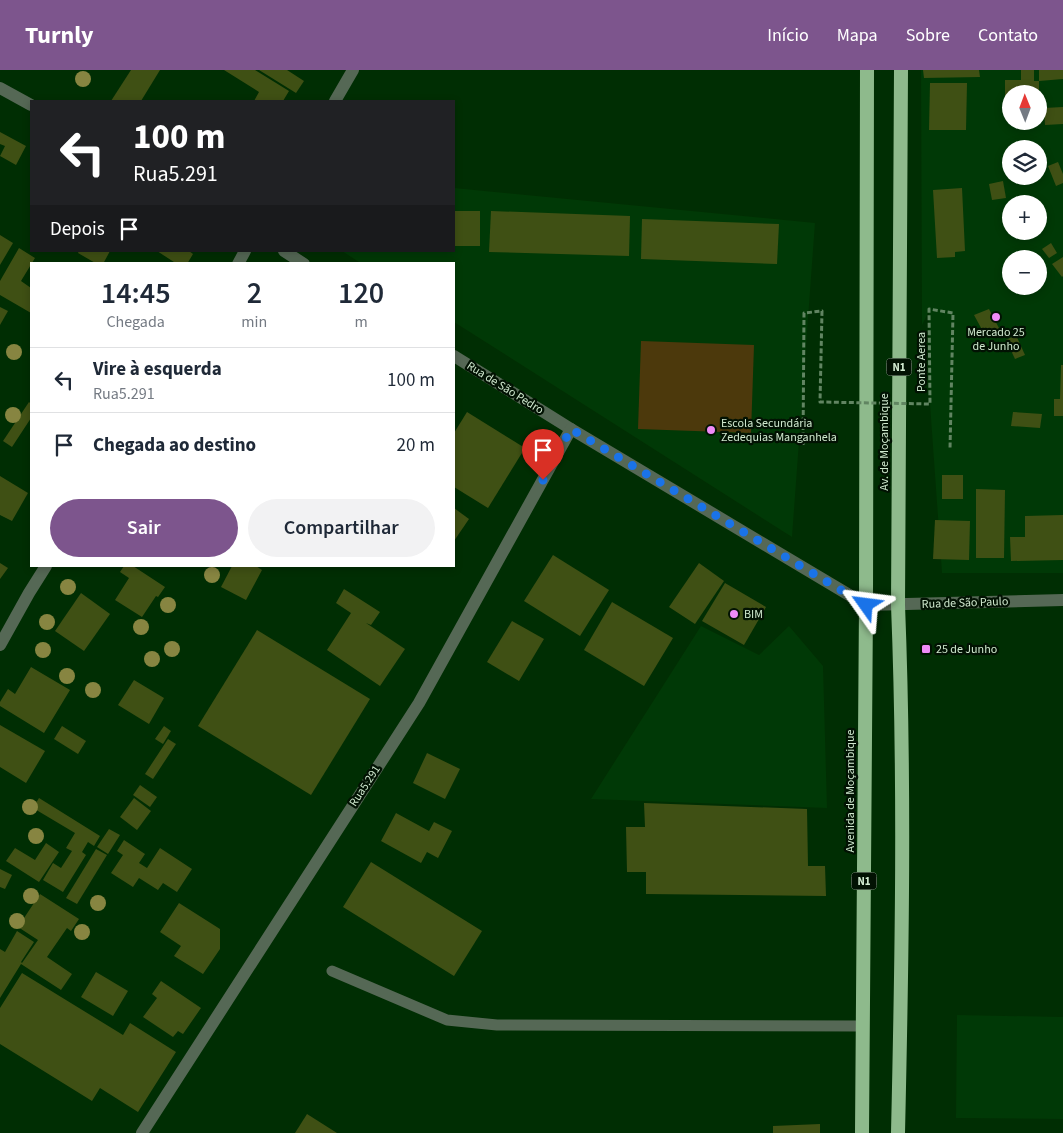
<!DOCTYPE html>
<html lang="pt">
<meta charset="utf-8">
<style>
body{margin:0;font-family:"Source Sans 3",sans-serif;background:#f2f2f3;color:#1f2937;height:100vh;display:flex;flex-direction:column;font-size:19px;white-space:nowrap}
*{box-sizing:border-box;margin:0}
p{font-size:16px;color:#747a83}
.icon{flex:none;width:28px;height:28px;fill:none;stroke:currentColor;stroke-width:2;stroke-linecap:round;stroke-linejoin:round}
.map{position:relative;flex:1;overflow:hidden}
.details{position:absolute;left:30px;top:192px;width:425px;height:305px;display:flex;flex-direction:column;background:#fff;border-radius:0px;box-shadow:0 2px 8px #0003}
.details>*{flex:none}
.guide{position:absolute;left:30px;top:30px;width:425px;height:152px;border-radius:0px;box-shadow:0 2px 8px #0003;background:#202124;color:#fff;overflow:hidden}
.needle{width:32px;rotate:359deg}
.controls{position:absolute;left:1002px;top:15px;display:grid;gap:10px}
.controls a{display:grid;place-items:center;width:45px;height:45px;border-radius:50%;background:#fff;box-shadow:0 2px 8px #0003;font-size:25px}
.pin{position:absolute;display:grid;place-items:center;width:42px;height:42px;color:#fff;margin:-51px -21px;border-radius:50% 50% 50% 0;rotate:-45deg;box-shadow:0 0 5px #0007}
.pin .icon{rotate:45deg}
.me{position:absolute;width:55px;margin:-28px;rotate:301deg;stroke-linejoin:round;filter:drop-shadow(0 0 4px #0008)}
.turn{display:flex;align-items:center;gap:18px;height:105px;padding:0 20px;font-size:22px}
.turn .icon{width:65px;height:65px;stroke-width:2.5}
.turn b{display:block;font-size:35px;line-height:42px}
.then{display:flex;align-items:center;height:48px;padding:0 20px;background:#0003;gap:10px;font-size:19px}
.eta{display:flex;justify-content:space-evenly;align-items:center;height:85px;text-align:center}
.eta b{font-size:30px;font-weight:600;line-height:35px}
.primary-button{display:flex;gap:10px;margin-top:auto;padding:10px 20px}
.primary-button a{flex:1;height:58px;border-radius:30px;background:#7d558d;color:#fff;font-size:20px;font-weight:600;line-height:58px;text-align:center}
.primary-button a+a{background:#f2f2f3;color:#1f2937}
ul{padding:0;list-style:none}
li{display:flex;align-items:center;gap:15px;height:65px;padding:0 20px;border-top:1px solid #e0e1e3}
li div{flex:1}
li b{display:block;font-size:19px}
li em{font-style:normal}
header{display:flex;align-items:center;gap:30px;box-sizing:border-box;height:70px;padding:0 25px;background:#7d558d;color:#fff}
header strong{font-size:24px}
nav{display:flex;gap:28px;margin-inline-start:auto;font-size:18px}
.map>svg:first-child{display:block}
</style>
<header>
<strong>Turnly</strong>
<nav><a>Início</a><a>Mapa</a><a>Sobre</a><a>Contato</a></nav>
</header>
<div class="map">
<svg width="1063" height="1063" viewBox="0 0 1063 1063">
<rect width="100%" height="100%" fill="#002e03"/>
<g fill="#003906" fill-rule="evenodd">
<path d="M921,0H1063V503H942L930,334L929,241L922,255ZM1011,24H1039V51H1011ZM1011,79H1039V106H1011ZM1011,134H1039V161H1011ZM1011,189H1039V216H1011Z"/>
<polygon points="454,118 815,153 792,467 454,252 454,194 362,194 342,181 454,181"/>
<polygon points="701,556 759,585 789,556 823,596 827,738 591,729"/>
<polygon points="957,945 1063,947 1063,1049 956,1048"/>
</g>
<polygon fill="#4c390c" points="641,271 754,275 751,363 638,359"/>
<g fill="#3f5014">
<polygon points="131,0 160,0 141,31 111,31"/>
<polygon points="224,0 255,0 289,21 283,31 254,31 259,22"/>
<polygon points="259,0 287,0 304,11 296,23"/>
<polygon points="923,0 979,0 980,7 924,8"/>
<polygon points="1021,0 1034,0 1034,11 1039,11 1039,24 1011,24 1011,34 1005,34 1005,10 1021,10"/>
<polygon points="1039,0 1063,0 1063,9 1039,11"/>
<polygon points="930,13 967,13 966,60 929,60"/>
<polygon points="1063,37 1063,54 1045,55 1044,38"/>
<polygon points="0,62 26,76 16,95 0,86 5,76 0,74"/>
<polygon points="1058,92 1063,104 1063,113 1056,116 1048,96"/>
<polygon points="1003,111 1006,128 992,130 989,114"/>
<polygon points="962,118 965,181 955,182 955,187 937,188 933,120"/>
<rect x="454" y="141" width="26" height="35"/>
<polygon points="491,141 630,146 629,186 489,182"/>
<polygon points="642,149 779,154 777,194 641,189"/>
<polygon points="0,165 13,173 0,195"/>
<polygon points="1051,173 1057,183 1049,188 1042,179"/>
<polygon points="19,178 35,188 21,211 31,218 31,243 0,225 0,211"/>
<polygon points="79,181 110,181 103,194 97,194 78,183"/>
<polygon points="157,181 189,181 193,184 187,194 177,194"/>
<polygon points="1063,187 1063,206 1062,207 1052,194"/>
<polygon points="0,237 8,241 0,255"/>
<polygon points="989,239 1000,260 986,267 974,245"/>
<polygon points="1016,265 1025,285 1015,289 1006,270"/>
<polygon points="1061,295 1063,295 1063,346 1054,346 1054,329 1060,329"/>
<polygon points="29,332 31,334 31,348 12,377 3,371"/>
<polygon points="467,342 525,378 488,438 454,417 454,363"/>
<polygon points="1013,342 1042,344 1040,358 1011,356"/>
<rect x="942" y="405" width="21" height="24"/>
<polygon points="0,406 28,423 12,451 0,445"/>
<polygon points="976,419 1005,420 1004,488 976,488"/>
<polygon points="454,438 469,449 454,471"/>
<polygon points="1063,445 1063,490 1011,491 1010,467 1025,467 1025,446"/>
<polygon points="935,450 970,451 969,490 933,489"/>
<polygon points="553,485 609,520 580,566 524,531"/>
<polygon points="0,493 8,498 0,509"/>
<polygon points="699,493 724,511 695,554 669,537"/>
<polygon points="124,496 133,496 165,517 158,527 156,526 142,547 115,530 129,508 120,502"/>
<polygon points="232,496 256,496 262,500 246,530 221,517"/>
<polygon points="725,513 766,537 744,575 702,551"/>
<polygon points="344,519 380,542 371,555 366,553 405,579 380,616 327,580 351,543 336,533"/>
<polygon points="81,523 110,544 84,581 55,561"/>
<polygon points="612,532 673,568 644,616 584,580"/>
<polygon points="512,551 544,569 519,611 487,592"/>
<polygon points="257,560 370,629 311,725 198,656"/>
<polygon points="31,597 70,620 44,663 0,636 0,632 8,619 15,624"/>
<polygon points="134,610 164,628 149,654 118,635"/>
<polygon points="0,655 45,681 26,713 0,697"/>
<polygon points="62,656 86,671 78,684 54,669"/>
<polygon points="164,656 171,661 163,674 155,669"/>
<polygon points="168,669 176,674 153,709 145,704"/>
<polygon points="427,683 460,699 445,729 413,713"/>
<polygon points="140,715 157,727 150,737 133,725"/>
<polygon points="39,728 100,766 94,776 88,772 82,782 86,785 63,822 43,810 53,793 61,798 72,781 66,778 75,763 33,738"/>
<polygon points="134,728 151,741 137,760 120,747"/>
<polygon points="644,733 807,739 808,796 825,796 826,826 646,824 646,802 627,802 626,757 645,757"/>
<polygon points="396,743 429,761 434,752 452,761 438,788 427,782 421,793 381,771"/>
<polygon points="109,759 120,765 108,784 97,777"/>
<polygon points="124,770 145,784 139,793 147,798 160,778 192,799 177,822 163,813 158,820 139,808 133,817 111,803 123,785 117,781"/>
<polygon points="46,773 59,782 39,812 6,791 15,778 35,790"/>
<polygon points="96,779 107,785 77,834 66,828"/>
<polygon points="371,792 482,861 454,906 343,837"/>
<polygon points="0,799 12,805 5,819 0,817"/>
<polygon points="40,824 79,849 71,861 67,858 47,887 72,904 61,920 21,894 0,928 0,879 5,882 17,861 34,872 21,892 22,893 38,870 18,857"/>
<polygon points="179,833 220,859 220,879 203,904 174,886 181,876 160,862"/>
<polygon points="96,902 128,921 113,946 81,927"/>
<polygon points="22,903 123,965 130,953 176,982 138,1042 100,1018 92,1031 0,974 0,938"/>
<polygon points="161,911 201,938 183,964 178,961 173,967 143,947 157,928 152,924"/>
<polygon points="307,1044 337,1063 295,1063"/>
<polygon points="820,1054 820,1063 773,1063 773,1056"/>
</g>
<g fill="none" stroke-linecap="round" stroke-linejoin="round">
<polyline stroke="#556855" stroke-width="11" points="332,901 447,950 497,955 863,956"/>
<g stroke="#556855" stroke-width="12">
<polyline points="0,18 31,35"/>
<polyline points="335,31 353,0"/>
<polyline points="284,181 304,194"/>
<polyline points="238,194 245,181"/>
<polyline points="454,286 571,359 866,535 1063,530"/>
<polyline points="0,575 29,523 46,496"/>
<polyline points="142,1063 419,633 571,359"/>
</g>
<g stroke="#8eba8c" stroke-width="14">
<polyline points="862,1063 866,535 867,0"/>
<path d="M898,1063C902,887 905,711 898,535L901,0"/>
</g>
<polyline stroke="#618562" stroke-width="3" stroke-dasharray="5 2.5" stroke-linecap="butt" points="803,375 804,243 822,241 820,332 930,334 929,239 953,243 950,379"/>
</g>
<g fill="#878541">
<circle cx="83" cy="9" r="8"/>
<circle cx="14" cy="282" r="8"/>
<circle cx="13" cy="345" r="8"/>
<circle cx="212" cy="505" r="8"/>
<circle cx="68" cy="517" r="8"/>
<circle cx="168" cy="535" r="8"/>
<circle cx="47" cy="552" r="8"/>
<circle cx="141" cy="557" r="8"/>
<circle cx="172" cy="579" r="8"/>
<circle cx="43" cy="580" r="8"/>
<circle cx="152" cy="589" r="8"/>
<circle cx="67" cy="606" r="8"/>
<circle cx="93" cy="620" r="8"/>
<circle cx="30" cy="737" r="8"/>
<circle cx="36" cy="766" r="8"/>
<circle cx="31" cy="826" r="8"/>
<circle cx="98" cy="833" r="8"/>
<circle cx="17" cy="851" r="8"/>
<circle cx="82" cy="862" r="8"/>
</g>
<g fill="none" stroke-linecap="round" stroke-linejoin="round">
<polyline stroke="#1a73e8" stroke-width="9" stroke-dasharray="0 16.2" points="543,410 571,359 866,535"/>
</g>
<g fill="#ef8bf7" stroke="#021203" stroke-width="2">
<circle cx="996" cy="247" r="5"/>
<circle cx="711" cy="360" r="5"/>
<circle cx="734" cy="544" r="5"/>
<rect x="921" y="574" width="10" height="10" rx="2.5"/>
</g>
<g text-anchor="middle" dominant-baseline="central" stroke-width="4.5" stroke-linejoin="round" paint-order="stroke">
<g fill="#021203" stroke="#92a892" stroke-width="1">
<rect x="886.5" y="288.5" width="25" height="17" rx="4"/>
<rect x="851.5" y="802.5" width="25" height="17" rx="4"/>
</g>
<g font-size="11" font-weight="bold" fill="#d0e9cf">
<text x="899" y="297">N1</text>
<text x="864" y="811">N1</text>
</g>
<g font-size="12" fill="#d0e9cf" stroke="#021203" text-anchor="start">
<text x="996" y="262" text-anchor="middle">Mercado 25<tspan x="996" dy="14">de Junho</tspan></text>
<text x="721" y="353">Escola Secundária<tspan x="721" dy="14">Zedequias Manganhela</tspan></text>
<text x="744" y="544">BIM</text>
<text x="936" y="579">25 de Junho</text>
</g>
<g font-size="12" fill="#d0e9cf" stroke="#021203">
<text transform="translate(921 292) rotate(-90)">Ponte Aerea</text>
<text transform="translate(505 318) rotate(32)">Rua de São Pedro</text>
<text transform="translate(884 372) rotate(-90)">Av. de Moçambique</text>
<text transform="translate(965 533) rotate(-2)">Rua de São Paulo</text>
<text transform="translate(365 716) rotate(-57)">Rua5.291</text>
<text transform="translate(850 721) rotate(-90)">Avenida de Moçambique</text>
</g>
</g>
</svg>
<div class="controls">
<a><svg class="needle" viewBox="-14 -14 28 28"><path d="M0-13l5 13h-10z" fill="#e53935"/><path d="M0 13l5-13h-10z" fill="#747a83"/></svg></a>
<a><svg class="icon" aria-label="layers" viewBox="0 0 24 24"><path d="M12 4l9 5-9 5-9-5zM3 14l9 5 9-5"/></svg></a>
<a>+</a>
<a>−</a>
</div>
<div class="pin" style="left:543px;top:410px;background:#d93025"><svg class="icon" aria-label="arrive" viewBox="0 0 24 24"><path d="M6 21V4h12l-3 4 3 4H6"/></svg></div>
<svg class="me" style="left:866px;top:535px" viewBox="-20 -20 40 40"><path d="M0-17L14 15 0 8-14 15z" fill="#1a73e8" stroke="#fff" stroke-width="4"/></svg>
<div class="guide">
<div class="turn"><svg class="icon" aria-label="left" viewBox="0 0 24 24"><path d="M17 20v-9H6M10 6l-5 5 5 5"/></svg><div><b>100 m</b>Rua5.291</div></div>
<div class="then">Depois<svg class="icon" aria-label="arrive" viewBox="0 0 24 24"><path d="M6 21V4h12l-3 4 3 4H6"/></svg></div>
</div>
<section class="details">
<div class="eta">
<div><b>14:45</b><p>Chegada</p></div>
<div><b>2</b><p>min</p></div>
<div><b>120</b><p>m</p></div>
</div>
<ul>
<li><svg class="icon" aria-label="left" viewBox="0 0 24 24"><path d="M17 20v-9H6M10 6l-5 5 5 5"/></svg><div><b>Vire à esquerda</b><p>Rua5.291</p></div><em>100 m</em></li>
<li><svg class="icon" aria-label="arrive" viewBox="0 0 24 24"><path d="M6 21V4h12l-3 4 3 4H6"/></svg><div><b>Chegada ao destino</b></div><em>20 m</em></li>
</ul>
<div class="primary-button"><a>Sair</a><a>Compartilhar</a></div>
</section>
</div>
